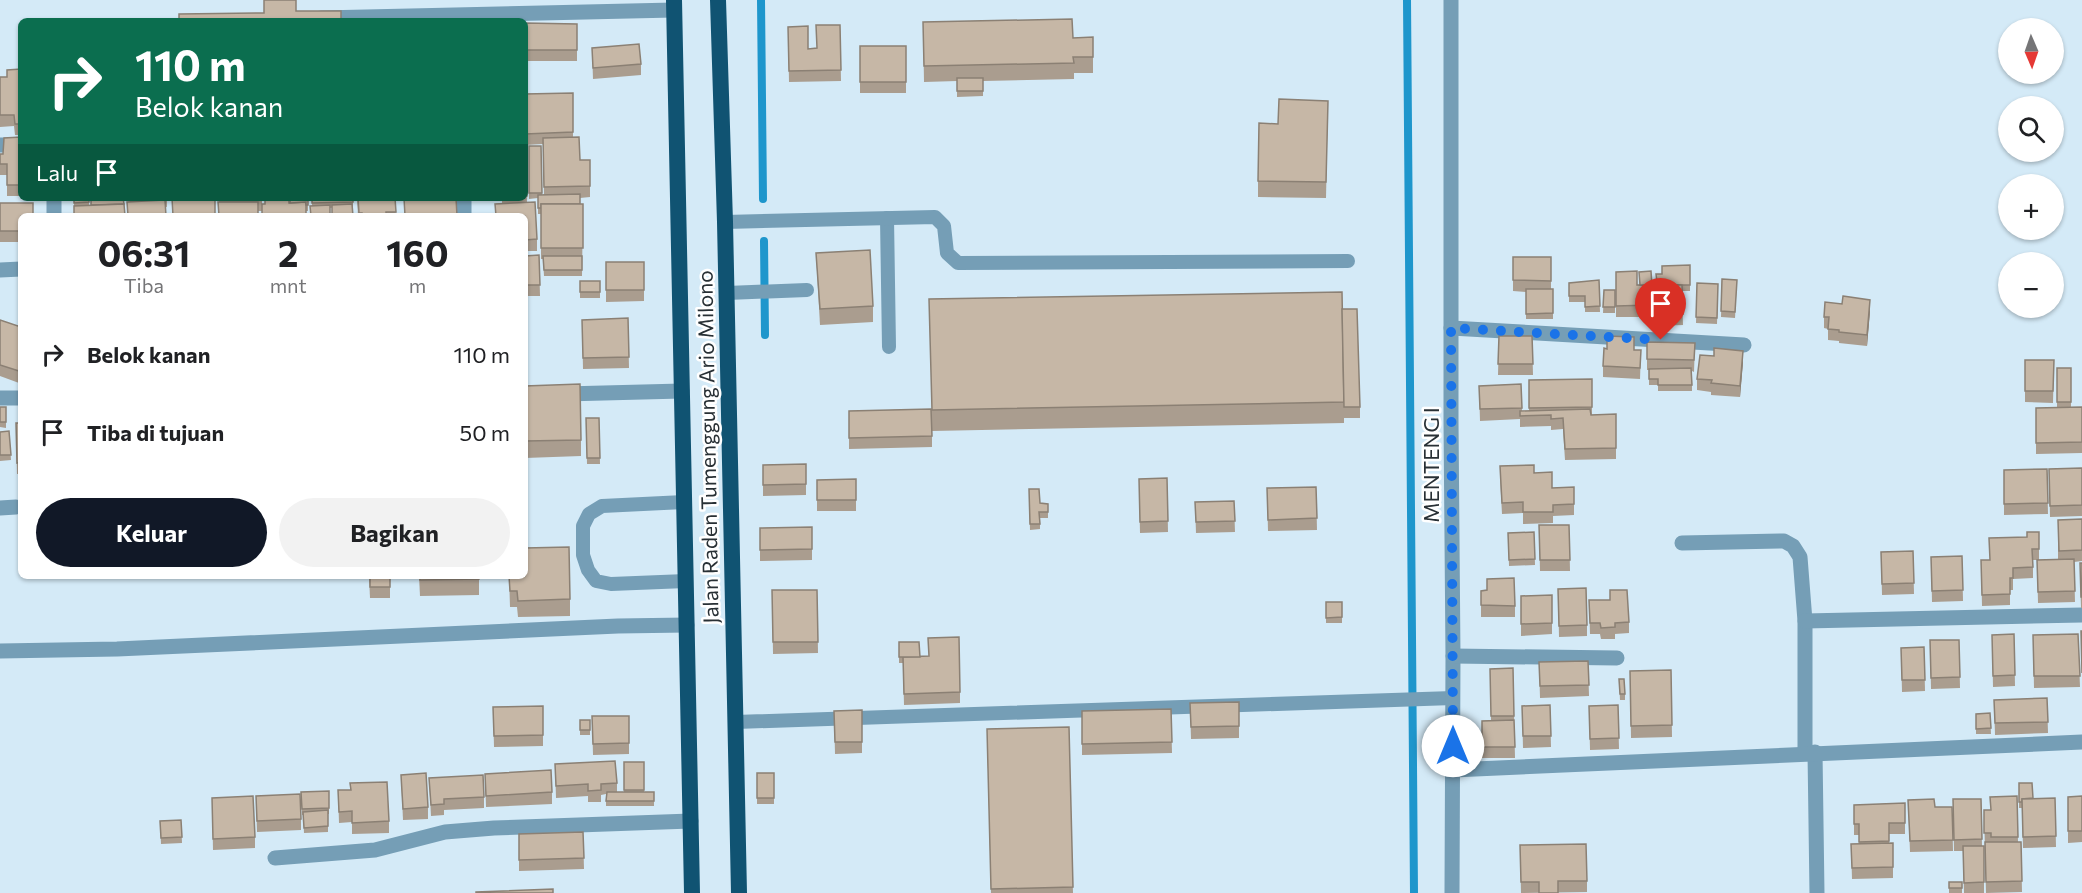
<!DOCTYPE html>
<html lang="id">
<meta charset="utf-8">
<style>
body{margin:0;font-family:Commissioner,sans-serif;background:#f2f2f2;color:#202124;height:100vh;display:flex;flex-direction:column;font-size:22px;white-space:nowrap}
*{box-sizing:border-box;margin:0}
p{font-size:20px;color:#757577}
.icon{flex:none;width:33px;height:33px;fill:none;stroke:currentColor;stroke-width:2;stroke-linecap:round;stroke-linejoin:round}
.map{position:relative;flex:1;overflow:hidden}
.drawer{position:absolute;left:18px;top:213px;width:510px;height:366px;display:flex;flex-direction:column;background:#fff;border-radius:9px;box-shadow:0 2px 4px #0004}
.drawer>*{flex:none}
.banner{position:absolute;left:18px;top:18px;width:510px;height:183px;border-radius:9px;box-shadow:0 2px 4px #0004;background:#0b6e4f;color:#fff;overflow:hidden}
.needle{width:39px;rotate:178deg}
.controls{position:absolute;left:1998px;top:18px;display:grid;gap:12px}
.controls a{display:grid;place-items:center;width:66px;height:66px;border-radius:50%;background:#fff;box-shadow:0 2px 4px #0004;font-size:30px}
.pin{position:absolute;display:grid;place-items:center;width:51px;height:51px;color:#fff;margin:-62px -26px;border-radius:50% 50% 50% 0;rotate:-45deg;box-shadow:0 0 6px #0007}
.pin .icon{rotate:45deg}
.me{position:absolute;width:66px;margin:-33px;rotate:0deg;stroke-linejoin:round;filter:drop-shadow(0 0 4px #0008)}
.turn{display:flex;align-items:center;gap:21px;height:126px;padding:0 18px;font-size:27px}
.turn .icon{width:78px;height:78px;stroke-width:2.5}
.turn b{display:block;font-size:42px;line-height:51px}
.then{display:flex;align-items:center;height:57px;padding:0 18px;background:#0003;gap:12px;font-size:22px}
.eta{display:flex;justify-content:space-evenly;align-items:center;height:102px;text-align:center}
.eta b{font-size:36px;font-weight:700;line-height:42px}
.action{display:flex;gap:12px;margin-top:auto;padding:12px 18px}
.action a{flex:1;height:69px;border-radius:36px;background:#111827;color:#fff;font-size:24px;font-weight:700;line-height:69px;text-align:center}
.action a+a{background:#f2f2f2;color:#202124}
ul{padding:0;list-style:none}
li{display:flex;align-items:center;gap:18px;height:78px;padding:0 18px}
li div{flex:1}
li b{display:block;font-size:22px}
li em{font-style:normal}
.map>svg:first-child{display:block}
</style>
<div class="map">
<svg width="2082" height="893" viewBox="0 0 2082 893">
<rect width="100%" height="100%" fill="#d4eaf7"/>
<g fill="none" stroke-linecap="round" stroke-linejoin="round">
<g stroke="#1e96cc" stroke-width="8">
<polyline points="761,0 763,199"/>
<polyline points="1407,0 1414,893"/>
<polyline points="764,241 765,335"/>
</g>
<g stroke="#759eb6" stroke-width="14">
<polyline points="887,218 889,347"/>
<polyline points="725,222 935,217 944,226 947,253 958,263 1348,261"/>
<polyline points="727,293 807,290"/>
<polyline points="684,502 602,506 589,514 583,526 583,555 588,570 596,581 611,584 686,581"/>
<polyline points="736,722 1453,698"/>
</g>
<g stroke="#759eb6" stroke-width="15">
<polyline points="1451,0 1451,421 1453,656 1452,893"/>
<polyline points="321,18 674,10"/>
<polyline points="0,145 21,145"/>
<polyline points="54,198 54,216"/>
<polyline points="464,198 464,216"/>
<polyline points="0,270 21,269"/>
<polyline points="1451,328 1744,345"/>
<polyline points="525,395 682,391"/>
<polyline points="0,398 21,398"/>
<polyline points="0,508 16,507"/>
<polyline points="1682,543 1784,541 1793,546 1800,557 1805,621 1805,753"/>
<polyline points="1805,621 2082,615"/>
<polyline points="0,651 117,649 618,626 687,625"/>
<polyline points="1453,656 1617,658"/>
<polyline points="1815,752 1817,893"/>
<polyline points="1453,770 2082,742"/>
<polyline points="275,858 375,850 445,832 494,828 691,821"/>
</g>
<g stroke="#105372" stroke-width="16">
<polyline points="674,0 692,893"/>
<polyline points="718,0 725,222 739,893"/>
</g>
</g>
<g fill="#aa9d8f">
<polygon points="923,22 1073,38 1093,37 1093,73 1074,73 1074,79 983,81 983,96 957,97 957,81 924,82"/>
<polygon points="525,23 577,24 577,61 525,61"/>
<polygon points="840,25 841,81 789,82 788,27 808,49 817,48"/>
<rect x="860" y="46" width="46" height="47"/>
<polygon points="592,48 641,64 641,75 593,79"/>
<polygon points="21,69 21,135 15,135 14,126 0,127 0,77 7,77 7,70"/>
<polygon points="573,93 573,137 580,160 590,160 590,197 580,198 580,204 583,204 582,276 544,276 543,259 541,259 541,214 538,214 538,198 529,199 529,146 541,146 542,195 544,195 543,144 525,145 525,94"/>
<polygon points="1328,101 1326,198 1258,197 1258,181"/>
<polygon points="525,151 527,202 537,239 537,251 525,251 525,216 495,216 495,204 502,203 502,198 525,198"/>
<polygon points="21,152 21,196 7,196 7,175 0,175 0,154"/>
<polygon points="74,198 89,198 89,205 74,216"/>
<polygon points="129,198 167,198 167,207 129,201"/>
<polygon points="219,198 262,198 262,204 289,203 308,198 308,211 258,211 218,216"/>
<polygon points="312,198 353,198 353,207 330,208 312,206"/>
<polygon points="357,198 395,198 396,216 358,216"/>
<polygon points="0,203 21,216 21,242 0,242"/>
<polygon points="816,253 873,306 873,322 820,325"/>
<polygon points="539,255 540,296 525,296 525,256"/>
<polygon points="1513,257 1551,257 1551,289 1553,289 1553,319 1526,319 1526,292 1513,291"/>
<polygon points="606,262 644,262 644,301 606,302"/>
<polygon points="1690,265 1690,291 1682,291 1683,325 1656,326 1655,285 1656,285 1656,274 1662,274"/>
<polygon points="1651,271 1652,292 1651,292 1651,317 1616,317 1616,272 1637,285 1639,285"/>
<polygon points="1722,279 1737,280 1735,318 1721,317"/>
<polygon points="1599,280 1600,312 1585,312 1585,302 1569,302 1569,283"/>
<rect x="580" y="281" width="20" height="17"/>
<polygon points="1697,283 1718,284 1717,324 1696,323"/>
<polygon points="1604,290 1615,290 1615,313 1603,313"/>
<polygon points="1342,309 1360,407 1360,418 1344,418 1344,423 932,431 932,447 849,449 849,411 931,409"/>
<polygon points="1870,311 1867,346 1839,343 1839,341 1828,340 1828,329 1824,328 1824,317"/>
<polygon points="628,318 629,368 583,369 582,320"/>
<polygon points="0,320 21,327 21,378 19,383 0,376"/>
<polygon points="1499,336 1532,336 1533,375 1498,375"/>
<polygon points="1647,342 1695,343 1694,372 1692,371 1692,391 1658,391 1658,385 1649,385 1649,370 1647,370"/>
<polygon points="1634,350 1641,350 1640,379 1603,377 1603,366"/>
<polygon points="2025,360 2054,360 2053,403 2025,402"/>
<polygon points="1743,362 1740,397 1711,395 1711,392 1697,390 1697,379"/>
<polygon points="2057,368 2071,368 2071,407 2082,407 2082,453 2036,454 2036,408 2057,408"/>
<polygon points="1592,379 1592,415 1616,414 1616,459 1565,460 1563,429 1551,430 1551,426 1520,427 1520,419 1480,421 1479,386 1521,384 1522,411 1529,411 1529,380"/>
<polygon points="525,386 581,440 581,456 525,458"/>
<polygon points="0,407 6,407 6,428 0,427"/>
<polygon points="586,418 599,418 600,464 587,464"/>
<polygon points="16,423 21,423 21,474 17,474"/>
<polygon points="9,431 11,460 0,461 0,432"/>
<polygon points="806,464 806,495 763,496 763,465"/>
<polygon points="2082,468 2082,516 2050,517 2049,469"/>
<polygon points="2047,469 2048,514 2004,515 2004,470"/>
<polygon points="1534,473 1552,488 1574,487 1574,515 1553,516 1553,523 1523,524 1523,513 1502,514 1500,477"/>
<polygon points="1167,478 1168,532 1140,533 1139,479"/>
<polygon points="856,479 856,511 817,511 817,480"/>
<polygon points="1316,487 1317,530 1268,531 1267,488"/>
<polygon points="1029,489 1040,503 1048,504 1048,518 1040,518 1040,529 1030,530"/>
<polygon points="1234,501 1235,532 1196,533 1195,502"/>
<polygon points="2082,519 2082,561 2074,562 2075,602 2038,603 2037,560 2033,560 2033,578 2013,579 2013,590 2010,590 2010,605 1982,606 1981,560 1990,560 2027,537 2039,532 2039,560 2058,559 2058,520"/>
<polygon points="1539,525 1569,525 1570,571 1540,571"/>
<polygon points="812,527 812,560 760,561 760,528"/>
<polygon points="1534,532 1535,565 1509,566 1508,533"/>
<polygon points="1913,551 1914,594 1882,595 1881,552"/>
<polygon points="1962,556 1963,601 1932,602 1931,557"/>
<polygon points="2082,563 2082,608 2081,608 2080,574"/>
<polygon points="369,576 390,576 390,598 370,598"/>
<polygon points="419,576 479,576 479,595 420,596"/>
<polygon points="509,576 525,576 570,599 570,616 518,617 517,607 510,607"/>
<polygon points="1558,589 1587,625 1587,636 1559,637"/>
<polygon points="772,590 817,590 818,653 773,654"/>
<polygon points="1481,591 1515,606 1515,617 1481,617"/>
<polygon points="1552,595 1552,634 1521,636 1521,596"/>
<polygon points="1589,600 1629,622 1629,633 1615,634 1615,639 1601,639 1600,634 1590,634"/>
<rect x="1326" y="602" width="16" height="21"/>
<polygon points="2014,634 2015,686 1993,687 1992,635"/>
<polygon points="2078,634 2080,687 2034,688 2033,635"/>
<polygon points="1930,640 1959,640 1960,688 1931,689"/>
<polygon points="899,642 920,657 960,692 960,703 904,705 903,663 899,663"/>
<polygon points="1924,647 1925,691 1902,692 1901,648"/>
<polygon points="1588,661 1589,696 1540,698 1539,662"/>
<polygon points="1513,668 1515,758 1482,758 1482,721 1491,720 1490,669"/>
<polygon points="1671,670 1672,737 1631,738 1630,671"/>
<polygon points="1619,679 1625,694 1625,700 1620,700"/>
<polygon points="2047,698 2048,733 1995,735 1994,700"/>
<polygon points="1239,702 1239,738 1191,739 1190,703"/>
<polygon points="1550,705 1551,747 1523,748 1522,706"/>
<polygon points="1618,705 1619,749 1590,750 1589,706"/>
<polygon points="543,706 543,746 494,747 493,707"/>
<polygon points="1171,709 1172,753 1082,755 1082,711"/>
<polygon points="862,710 862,753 835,754 834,711"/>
<polygon points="1990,713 1991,734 1976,734 1976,714"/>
<polygon points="592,716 629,716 629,754 593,755"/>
<rect x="580" y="720" width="10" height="15"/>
<polygon points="1069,727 1073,893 991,893 987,729"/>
<polygon points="624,762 644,762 644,792 654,792 654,806 606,806 606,794 601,795 601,802 588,802 588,796 556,798 555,764 617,783 617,792 624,792"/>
<rect x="757" y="773" width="17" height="31"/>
<polygon points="485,774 552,792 552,804 486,807"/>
<polygon points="401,775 428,807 428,819 403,820"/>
<polygon points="429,778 484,797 484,808 444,810 444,815 431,816"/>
<polygon points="350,783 389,821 389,833 352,834 352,822 339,823 338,790 350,790"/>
<polygon points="2019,783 2033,798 2055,798 2056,847 2023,848 2022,808 2019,808"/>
<polygon points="329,791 329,814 328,814 328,832 304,833 303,815 302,815 301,792"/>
<polygon points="256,796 301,819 301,830 257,832"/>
<polygon points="2017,796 2018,842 2021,842 2022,892 1986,893 1984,810 1990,810"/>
<polygon points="2082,796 2082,842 2068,843 2068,797"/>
<polygon points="212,798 255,837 255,848 213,850"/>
<polygon points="1953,799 1981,799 1982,846 1984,846 1984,893 1964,893 1963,851 1954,851"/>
<polygon points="1908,800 1935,807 1952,807 1953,851 1910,852"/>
<polygon points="1905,803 1905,834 1889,834 1889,844 1893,843 1893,878 1852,879 1851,844 1859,844 1859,835 1854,835 1854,805"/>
<polygon points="181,820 182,843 161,844 160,821"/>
<polygon points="583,832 584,869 519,871 519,834"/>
<polygon points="1520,845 1587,881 1587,892 1521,893"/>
<rect x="1949" y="882" width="13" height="11"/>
</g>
<g fill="#8b8074">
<polygon points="1870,300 1870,311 1867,346 1867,335"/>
<polygon points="1743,351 1743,362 1740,397 1740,386"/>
<polygon points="21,366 21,378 19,383 19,371"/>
</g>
<g fill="#c6b7a6" stroke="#8b8074" stroke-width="1.5">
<polygon points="264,0 296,0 296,11 341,11 341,21 179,21 179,14 264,13"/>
<polygon points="1072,19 1073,38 1093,37 1093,57 1073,57 1074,63 924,66 923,22"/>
<polygon points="525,23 577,24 577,50 525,50"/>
<polygon points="816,25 840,25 841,70 789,71 788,27 808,26 808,49 817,48"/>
<polygon points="639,44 641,64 593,68 592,48"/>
<rect x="860" y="46" width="46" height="36"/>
<polygon points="21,69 21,124 15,124 14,115 0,115 0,77 7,77 7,70"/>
<rect x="957" y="78" width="26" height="13"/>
<polygon points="573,93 573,132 525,134 525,94"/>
<polygon points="1279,99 1328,101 1326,182 1258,181 1259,123 1278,124"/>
<polygon points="21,137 21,185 7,185 7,164 0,164 0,154 3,154 4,138"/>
<polygon points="579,137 580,160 590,160 590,186 544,187 543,138"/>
<polygon points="529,146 541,146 542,193 529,193"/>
<polygon points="525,151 527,196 525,197"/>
<polygon points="580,194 580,204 541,204 541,208 538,208 538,195"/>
<polygon points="74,198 89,198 89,202 74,203"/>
<polygon points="91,198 123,198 124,204 91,205"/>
<polygon points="172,198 215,198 215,216 173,216"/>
<polygon points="219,198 262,198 262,199 218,200"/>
<polygon points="265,198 289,198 289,203 306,202 306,216 262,216 262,204 265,204"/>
<polygon points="290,198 308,198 308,205 306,205 306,202 290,203"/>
<polygon points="312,198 353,198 353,202 312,203"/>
<polygon points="358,198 395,198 396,212 386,212 386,216 362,216 362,213 359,213"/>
<polygon points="404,198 456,198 457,216 405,216"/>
<polygon points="165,200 166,216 128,216 127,202"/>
<polygon points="218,202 258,202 258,216 219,216"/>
<polygon points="535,202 537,239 525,240 525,216 496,216 495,204"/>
<polygon points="0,203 33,203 33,216 21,216 21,231 0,231"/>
<polygon points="124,204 125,216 74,216 74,206"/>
<polygon points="352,204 353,216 332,216 332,205"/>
<rect x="541" y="204" width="42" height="44"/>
<polygon points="330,205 330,216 311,216 310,206"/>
<polygon points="870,250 873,306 820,309 816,253"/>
<polygon points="539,255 540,285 525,285 525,256"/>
<polygon points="543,256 582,256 582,270 544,270"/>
<polygon points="1513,257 1551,257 1551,281 1513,280"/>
<rect x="606" y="262" width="38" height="28"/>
<polygon points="1690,265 1690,285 1662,285 1662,282 1657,282 1656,274 1662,274 1662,266"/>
<polygon points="1637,271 1637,285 1650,285 1651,305 1616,306 1616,272"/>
<polygon points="1651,271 1652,286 1650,286 1650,285 1640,285 1639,272"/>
<polygon points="1722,279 1737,280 1735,312 1721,311"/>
<polygon points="1599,280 1600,306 1585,307 1585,296 1569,296 1569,283"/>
<rect x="580" y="281" width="20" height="11"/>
<polygon points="1697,283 1718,284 1717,318 1696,317"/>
<polygon points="1655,285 1682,285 1683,314 1656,315"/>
<polygon points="1526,289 1553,289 1553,313 1526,314"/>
<polygon points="1604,290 1615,290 1615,307 1603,307"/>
<polygon points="1342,292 1344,402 932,410 929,299"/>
<polygon points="1843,296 1870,300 1867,335 1839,332 1839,330 1828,329 1829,317 1824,317 1825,302 1842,304"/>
<polygon points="1342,309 1357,309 1360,407 1344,407"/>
<polygon points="628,318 629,357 583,358 582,320"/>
<polygon points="0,320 21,327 21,366 19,371 0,365"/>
<polygon points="1499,336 1532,336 1533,364 1498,364"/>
<polygon points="1607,336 1634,337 1634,350 1641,350 1640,368 1603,366 1604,348 1607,349"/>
<polygon points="1647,342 1695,343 1694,360 1647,359"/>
<polygon points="1714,348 1743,351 1740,386 1711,383 1712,380 1697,379 1700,355 1714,356"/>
<polygon points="2025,360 2054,360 2053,391 2025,391"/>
<polygon points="1691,368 1692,385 1658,385 1658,379 1649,379 1649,369"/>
<rect x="2057" y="368" width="14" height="34"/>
<polygon points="1592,379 1592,407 1529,408 1529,380"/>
<polygon points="580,384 581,440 525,441 525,386"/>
<polygon points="1521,384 1522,408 1480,409 1479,386"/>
<rect x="0" y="407" width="6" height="15"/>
<polygon points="2082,407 2082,442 2036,443 2036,408"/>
<polygon points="931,409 932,436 849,438 849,411"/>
<polygon points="1590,409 1591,415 1616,414 1616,448 1565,449 1563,418 1551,419 1551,415 1520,416 1520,411"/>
<polygon points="586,418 599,418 600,458 587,458"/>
<polygon points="16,423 21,423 21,462 17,463"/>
<polygon points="9,431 11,455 0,455 0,432"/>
<polygon points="806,464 806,484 763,485 763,465"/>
<polygon points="1534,465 1534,473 1552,472 1552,488 1574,487 1574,504 1553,505 1553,512 1523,512 1523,502 1502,503 1500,466"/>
<polygon points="2082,468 2082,505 2050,506 2049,469"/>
<polygon points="2047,469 2048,503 2004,504 2004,470"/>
<polygon points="1167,478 1168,521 1140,522 1139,479"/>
<polygon points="856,479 856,500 817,500 817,480"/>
<polygon points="1316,487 1317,518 1268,520 1267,488"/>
<polygon points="1029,489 1039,489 1040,503 1048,504 1048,512 1039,512 1040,524 1030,524"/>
<polygon points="1234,501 1235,521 1196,522 1195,502"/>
<polygon points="2082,519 2082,550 2059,551 2058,520"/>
<polygon points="1539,525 1569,525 1570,560 1540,560"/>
<polygon points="812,527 812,549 760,550 760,528"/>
<polygon points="1534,532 1535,559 1509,560 1508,533"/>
<polygon points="2027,532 2039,532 2039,549 2032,549 2033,567 2013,568 2013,578 2010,578 2010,594 1982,595 1981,560 1990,560 1989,538 2027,537"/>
<polygon points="569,547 570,599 518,601 517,591 510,591 509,576 525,576 525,548"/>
<polygon points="1913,551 1914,583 1882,584 1881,552"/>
<polygon points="1962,556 1963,590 1932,591 1931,557"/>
<polygon points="2074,559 2075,591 2038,592 2037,560"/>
<polygon points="2080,563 2082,563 2082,597 2081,597"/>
<rect x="370" y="576" width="20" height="11"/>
<polygon points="420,576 479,576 479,579 420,580"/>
<polygon points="1514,578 1515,606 1481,605 1481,591 1487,590 1487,579"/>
<polygon points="1586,588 1587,625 1559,626 1558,589"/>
<polygon points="772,590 817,590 818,642 773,642"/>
<polygon points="1610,590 1627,590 1629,622 1615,623 1615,627 1601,628 1600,623 1590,623 1589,600 1610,600"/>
<polygon points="1552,595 1552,623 1521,624 1521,596"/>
<polygon points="1326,602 1342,602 1342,617 1326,618"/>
<polygon points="2081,631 2082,631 2082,673"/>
<polygon points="2014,634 2015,675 1993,676 1992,635"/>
<polygon points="2078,634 2080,676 2034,676 2033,635"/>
<polygon points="959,637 960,692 904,694 903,657 929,656 928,638"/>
<polygon points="1930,640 1959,640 1960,677 1931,678"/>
<polygon points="899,642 919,642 920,657 899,657"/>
<polygon points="1924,647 1925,680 1902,680 1901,648"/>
<polygon points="1588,661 1589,685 1540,686 1539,662"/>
<polygon points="1513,668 1514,716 1491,716 1490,669"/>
<polygon points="1671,670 1672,725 1631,726 1630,671"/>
<polygon points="1619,679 1624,679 1625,694 1620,694"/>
<polygon points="2047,698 2048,722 1995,723 1994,700"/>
<polygon points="1239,702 1239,726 1191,727 1190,703"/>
<polygon points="1550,705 1551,736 1523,736 1522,706"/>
<polygon points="1618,705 1619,738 1590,739 1589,706"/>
<polygon points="543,706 543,735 494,736 493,707"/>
<polygon points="1171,709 1172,742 1082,744 1082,711"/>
<polygon points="862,710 862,742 835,742 834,711"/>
<polygon points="1990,713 1991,728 1976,729 1976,714"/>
<polygon points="592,716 629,716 629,743 593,744"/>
<rect x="580" y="720" width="10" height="10"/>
<polygon points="1514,720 1515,747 1482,747 1482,721"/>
<polygon points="1069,727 1073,887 991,889 987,729"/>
<polygon points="615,761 617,783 601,784 601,790 588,791 588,784 556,786 555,764"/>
<rect x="624" y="762" width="20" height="28"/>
<polygon points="551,770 552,792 486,796 485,774"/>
<polygon points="426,773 428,807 403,809 401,775"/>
<rect x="757" y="773" width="17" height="25"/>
<polygon points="483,775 484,797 444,799 444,804 431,805 429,778"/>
<polygon points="387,782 389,821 352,823 352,811 339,812 338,790 351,790 350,783"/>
<polygon points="2019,783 2032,783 2033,798 2022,799 2022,802 2019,802"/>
<polygon points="329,791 329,808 302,809 301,792"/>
<polygon points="607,792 654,792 654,801 606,801"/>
<polygon points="300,794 301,819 257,821 256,796"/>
<polygon points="253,796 255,837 213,839 212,798"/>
<polygon points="2017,796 2018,837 1991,837 1991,833 1984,833 1984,810 1991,810 1990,797"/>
<polygon points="2082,796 2082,831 2068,831 2068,797"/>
<polygon points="2055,798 2056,836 2023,837 2022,799"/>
<polygon points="1934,799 1935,807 1952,807 1953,840 1910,841 1908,800"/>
<polygon points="1953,799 1981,799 1982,839 1954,840"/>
<polygon points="1905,803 1905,823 1889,823 1889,841 1859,842 1859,824 1854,824 1854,805"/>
<polygon points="328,810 328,826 304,828 303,812"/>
<polygon points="181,820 182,837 161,838 160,821"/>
<polygon points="583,832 584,858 519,860 519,834"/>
<polygon points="1985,842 2021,842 2022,881 1986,882"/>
<polygon points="1893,843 1893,867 1852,868 1851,844"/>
<polygon points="1586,844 1587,881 1558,881 1558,893 1539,893 1539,882 1521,882 1520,845"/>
<polygon points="1963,846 1984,846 1984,882 1964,883"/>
<rect x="1949" y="882" width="13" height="6"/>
<polygon points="553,889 553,893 476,893 476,892"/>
</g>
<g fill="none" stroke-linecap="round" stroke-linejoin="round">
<polyline stroke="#1a73e8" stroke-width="10" stroke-dasharray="0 18" points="1453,746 1451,328 1661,340"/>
</g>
<g text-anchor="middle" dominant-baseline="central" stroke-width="5" stroke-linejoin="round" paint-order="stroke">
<g font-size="21" fill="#283035" stroke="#fff">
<text transform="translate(707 447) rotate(-91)">Jalan Raden Tumenggung Ario Milono</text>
<text transform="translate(1430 465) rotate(-90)">MENTENG I</text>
</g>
</g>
</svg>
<div class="controls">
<a><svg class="needle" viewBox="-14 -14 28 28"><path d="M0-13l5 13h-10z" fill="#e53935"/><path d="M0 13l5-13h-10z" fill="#757577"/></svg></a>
<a><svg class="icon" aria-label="search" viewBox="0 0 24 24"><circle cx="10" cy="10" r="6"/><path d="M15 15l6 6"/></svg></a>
<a>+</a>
<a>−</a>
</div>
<div class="pin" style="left:1661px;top:340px;background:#d93025"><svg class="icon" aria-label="arrive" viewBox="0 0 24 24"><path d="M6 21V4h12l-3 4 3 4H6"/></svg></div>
<svg class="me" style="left:1453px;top:746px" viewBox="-20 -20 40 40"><circle r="19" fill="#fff"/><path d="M0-13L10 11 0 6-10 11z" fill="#1a73e8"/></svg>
<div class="banner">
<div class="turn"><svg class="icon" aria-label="right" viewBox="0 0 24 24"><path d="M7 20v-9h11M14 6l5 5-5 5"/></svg><div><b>110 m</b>Belok kanan</div></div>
<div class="then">Lalu<svg class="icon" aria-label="arrive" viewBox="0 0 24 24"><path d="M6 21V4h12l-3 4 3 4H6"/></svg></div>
</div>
<section class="drawer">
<div class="eta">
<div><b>06:31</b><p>Tiba</p></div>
<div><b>2</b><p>mnt</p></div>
<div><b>160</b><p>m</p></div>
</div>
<ul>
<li><svg class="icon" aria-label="right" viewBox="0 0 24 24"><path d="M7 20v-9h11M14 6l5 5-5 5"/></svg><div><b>Belok kanan</b></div><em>110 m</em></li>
<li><svg class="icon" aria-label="arrive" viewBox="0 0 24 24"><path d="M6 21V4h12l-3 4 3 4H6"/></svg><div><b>Tiba di tujuan</b></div><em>50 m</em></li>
</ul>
<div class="action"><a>Keluar</a><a>Bagikan</a></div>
</section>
</div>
